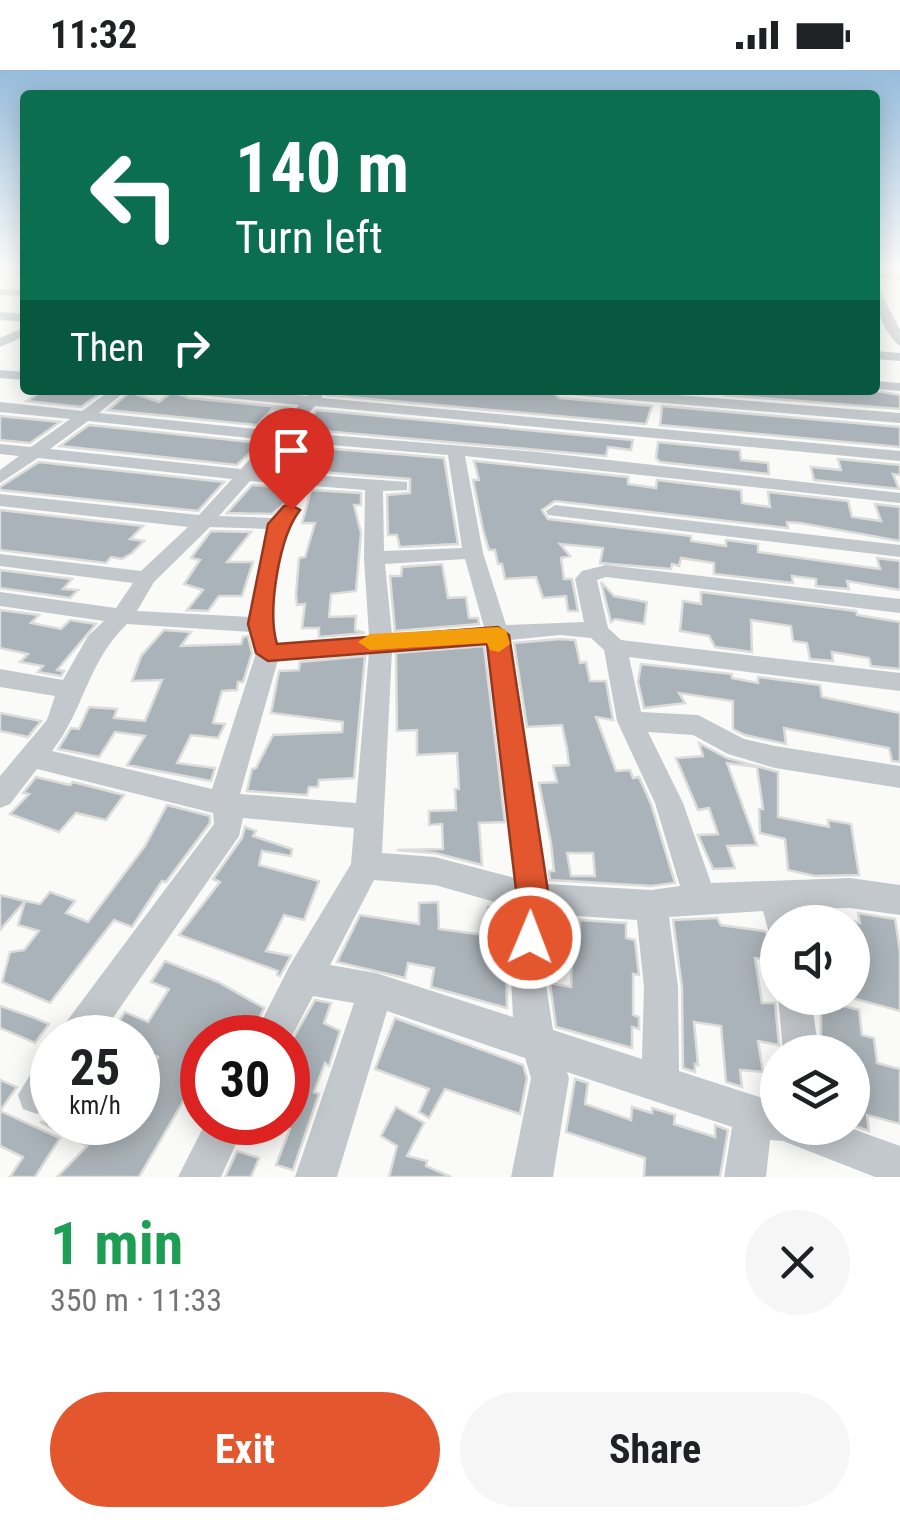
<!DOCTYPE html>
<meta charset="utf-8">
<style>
body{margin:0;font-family:"Roboto Condensed",sans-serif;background:#f6f6f6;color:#202124;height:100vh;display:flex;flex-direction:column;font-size:38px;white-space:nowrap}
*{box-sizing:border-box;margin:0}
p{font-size:32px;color:#757577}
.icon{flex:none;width:55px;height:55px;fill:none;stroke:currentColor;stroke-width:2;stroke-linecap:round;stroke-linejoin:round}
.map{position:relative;height:1107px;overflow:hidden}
.sheet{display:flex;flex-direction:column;background:#fff;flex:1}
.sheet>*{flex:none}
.hud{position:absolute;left:20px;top:20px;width:860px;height:305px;border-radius:10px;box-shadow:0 5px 25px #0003;background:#0b6e4f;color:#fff;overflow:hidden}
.fabs{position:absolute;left:760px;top:835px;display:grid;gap:20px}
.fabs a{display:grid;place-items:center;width:110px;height:110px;border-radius:50%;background:#fff;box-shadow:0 5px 25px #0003;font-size:50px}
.speed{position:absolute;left:30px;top:945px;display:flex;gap:20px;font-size:50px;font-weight:700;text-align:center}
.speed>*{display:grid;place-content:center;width:130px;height:130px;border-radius:50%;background:#fff;box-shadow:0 5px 25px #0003;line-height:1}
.speed small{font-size:25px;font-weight:400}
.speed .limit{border:15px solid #d22;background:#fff;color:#111}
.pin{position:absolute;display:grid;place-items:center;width:85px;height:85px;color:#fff;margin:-102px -42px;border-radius:50% 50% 50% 0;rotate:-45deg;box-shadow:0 0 10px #0007}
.pin .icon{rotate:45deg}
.me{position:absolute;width:110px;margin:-55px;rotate:1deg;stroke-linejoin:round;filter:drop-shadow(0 0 8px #0008)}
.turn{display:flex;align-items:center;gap:35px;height:210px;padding:0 50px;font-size:45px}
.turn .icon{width:130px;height:130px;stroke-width:2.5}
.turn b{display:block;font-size:70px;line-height:85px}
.then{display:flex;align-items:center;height:95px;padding:0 50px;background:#0003;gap:20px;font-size:38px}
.round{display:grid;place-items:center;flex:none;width:105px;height:105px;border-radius:52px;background:#f6f6f6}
.overview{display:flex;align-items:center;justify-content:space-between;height:170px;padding:0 50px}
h1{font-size:60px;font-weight:700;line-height:75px;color:#1e9e55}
.cta{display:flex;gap:20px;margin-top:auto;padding:20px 50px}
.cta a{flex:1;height:115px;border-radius:60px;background:#e4572e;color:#fff;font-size:40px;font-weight:700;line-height:115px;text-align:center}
.cta a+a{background:#f6f6f6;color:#202124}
.status{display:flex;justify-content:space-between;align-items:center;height:70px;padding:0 50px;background:#fff;direction:ltr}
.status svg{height:28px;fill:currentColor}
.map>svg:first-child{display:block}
</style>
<div class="status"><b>11:32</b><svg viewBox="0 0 49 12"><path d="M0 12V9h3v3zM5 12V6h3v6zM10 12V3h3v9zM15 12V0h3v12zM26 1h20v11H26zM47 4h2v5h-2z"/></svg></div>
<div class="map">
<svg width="900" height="1107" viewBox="0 0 900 1107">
<rect width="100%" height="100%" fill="#fafaf8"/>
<g fill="#aab3b9" stroke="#dcdcda" stroke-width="2.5" fill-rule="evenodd">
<polygon points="44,320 105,320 81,337 27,331"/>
<polygon points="327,320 549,320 560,328 652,336 646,354 326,325"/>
<polygon points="724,320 872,320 900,325 900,339 724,325"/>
<polygon points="130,322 159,332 172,322 189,328 291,338 272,339 257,355 108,340"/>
<polygon points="662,336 900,357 900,377 660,355"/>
<polygon points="317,340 633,370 631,380 608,377 606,386 300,359"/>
<polygon points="0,346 60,352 30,373 0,370"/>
<polygon points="89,355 260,373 237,395 60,376"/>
<polygon points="658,372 740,380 741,390 768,393 769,404 660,392 656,388"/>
<polygon points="286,375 444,388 458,474 400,477 397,465 388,465 387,425 410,423 410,409 268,398"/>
<polygon points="838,389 900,395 900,405 893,404 899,419 814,410 811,397 841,400"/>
<polygon points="474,391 628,407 628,414 656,418 657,410 741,420 742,433 770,437 768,422 848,431 852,447 881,451 875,434 900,437 900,471 800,453 787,452 788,458 555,431 542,440 548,449 691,466 691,471 726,476 726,470 758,474 758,482 880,499 877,488 900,491 900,520 847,511 849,519 816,516 816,509 792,506 793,513 714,504 714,493 681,488 679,496 672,494 671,499 600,493 603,478 560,474 570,486 561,488 564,509 572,509 578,541 568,541 566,526 543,528 536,507 505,509 502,494 498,494 495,480 489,480 483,460 473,410 479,410"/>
<polygon points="39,392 224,412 198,441 0,420 0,417"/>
<polygon points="252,415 302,419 272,444 227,443"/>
<polygon points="311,420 361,423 361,435 354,435 361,463 356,521 331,524 329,547 356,546 355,560 365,563 319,567 319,558 302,558 305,534 297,535 296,524 299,488 305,487 315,453 302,453"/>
<polygon points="0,440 143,456 130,469 144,471 132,483 122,489 111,487 106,493 0,480"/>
<polygon points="211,461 251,462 227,492 253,492 242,526 219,526 208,541 187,540 203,520 184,514 200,490 191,488"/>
<polygon points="442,494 448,528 466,527 469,548 478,548 479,554 395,561 390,506 401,506 402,497"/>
<polygon points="0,500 72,509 63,519 78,520 70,528 0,518"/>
<polygon points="601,512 614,526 647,532 644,554 615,549 611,552"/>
<polygon points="701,522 856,541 857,545 900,552 900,599 871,596 869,588 832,582 833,591 810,589 807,573 793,571 791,556 751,550 752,582 715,577 709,566 680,561 683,531 701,534"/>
<polygon points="0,540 39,545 31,553 61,559 70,550 96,554 57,600 64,601 61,606 38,602 43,596 20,592 28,584 0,578"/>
<polygon points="164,560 191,562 181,576 241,574 243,567 248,566 252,583 243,612 238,612 237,620 222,621 213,653 225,654 218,668 191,665 177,693 215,698 211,711 127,695 145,666 115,662 99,687 58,679 71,658 79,659 89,637 117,639 114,648 145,651 162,610 132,611 141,586"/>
<path d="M560,569L575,570L580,593L586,592L590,611H606L613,650L596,647L616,701L630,700L633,708L639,707L651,734L675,813L651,816L550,810L549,801H554L551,773L539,713L557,712L553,696L569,695L567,679L562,655L527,657L514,573ZM567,783H593L595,806H571Z"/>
<polygon points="484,576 505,752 479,753 482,795 435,783 397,780 443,779 442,754 429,755 429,741 456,740 455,719 459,719 457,683 417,685 417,660 397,661 396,583"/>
<polygon points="365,586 354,708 319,710 318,717 309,717 307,725 247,721 252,699 256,698 273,665 342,662 343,652 271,643 279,601 299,600 300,592"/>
<polygon points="641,594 732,604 732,608 758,613 758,607 820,615 822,627 900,643 900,692 892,691 889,678 784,658 786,674 745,665 733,659 733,631 679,623 685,633 644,638 638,612"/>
<polygon points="0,643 41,651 28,667 0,661"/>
<polygon points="699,673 727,688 778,702 778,747 829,757 828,750 851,754 859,805 815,806 788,800 785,769 760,763 759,739 763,739 757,697 727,693 757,775 727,776 735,798 713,799 698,765 718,764 709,738 698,740 676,688 703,686"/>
<polygon points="36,707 70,715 73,712 124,725 106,750 76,743 59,762 10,744 29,724 23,723"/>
<polygon points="167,735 210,746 210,753 166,812 162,811 132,857 114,850 50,933 2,912 10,882 24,880 39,861 18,855 25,831 40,834 50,822 75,831 66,843 88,852 145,776"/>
<polygon points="245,757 256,761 253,766 292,779 291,786 262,781 259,795 319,811 304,850 284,845 266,881 291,886 280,906 277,905 278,901 179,865 220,812 213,809 242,768"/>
<polygon points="0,825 25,831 0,860"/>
<polygon points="438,832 439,859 485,865 488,837 512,841 506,899 507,938 431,917 434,898 408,893 405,908 337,892 360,845 419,854 419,833"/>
<polygon points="858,843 895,849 900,881 900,941 852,928 852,907 856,908 852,851 860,853"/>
<polygon points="717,848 721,855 764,861 775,869 778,882 778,891 755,888 762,933 775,933 779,975 758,971 763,1002 740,1000 742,1017 726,1012 721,956 694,952 698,995 695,994 695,1002 683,998 682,917 673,850"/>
<polygon points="580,850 626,853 626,868 635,870 639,905 633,904 633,945 639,947 639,959 632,957 632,978 556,957 550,913 571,917 572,889 557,887 558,864 580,867"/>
<polygon points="165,891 218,912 264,938 250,968 202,968 202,1016 194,1013 139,1107 57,1107 87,1076 40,1052 138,1052 138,1022 158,987 138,978 138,968 109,968 125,942 148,952 169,919 151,912"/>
<polygon points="315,930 331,933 324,953 340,961 329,996 325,993 314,1022 319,1024 293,1100 276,1095 290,1059 284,1057 302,1010 288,1006 288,977"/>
<polygon points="821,930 859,940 862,965 874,968 877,993 900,999 900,1054 867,1045 869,1061 852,1055 852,982 821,971"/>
<polygon points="0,936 35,948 49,954 35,973 0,958"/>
<polygon points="395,948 523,995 527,1008 520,1044 445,1019 429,1048 419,1042 429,1019 375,999"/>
<polygon points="575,1009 588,1013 585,1034 631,1050 632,1037 652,1043 652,1038 675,1045 674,1054 715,1067 715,1055 728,1060 720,1107 644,1107 645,1088 566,1062"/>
<polygon points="0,1010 17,1017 0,1041 60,1068 35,1107 10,1107 23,1087 0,1076"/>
<polygon points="396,1037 424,1053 407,1086 427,1091 426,1096 451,1107 389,1107 397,1076 381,1066"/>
<polygon points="237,1081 259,1088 251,1107 225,1107"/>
</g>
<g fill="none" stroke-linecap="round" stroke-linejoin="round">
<g fill="#c3c8cc" fill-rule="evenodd">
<polygon points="0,199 25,199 25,205 0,203"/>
<polygon points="875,202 900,204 900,210 875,208"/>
<polygon points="0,219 25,220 25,226 0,225"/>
<path d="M875,220L881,223L900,260V276C885,265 875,238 875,220Z"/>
<polygon points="0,242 25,244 25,252 0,250"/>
<polygon points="25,257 25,266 0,277 0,268"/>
<polygon points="875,281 900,283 900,291 875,289"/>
<polygon points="0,300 25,302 25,310 0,308"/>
<polygon points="875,311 900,313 900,321 875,319"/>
<path d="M111,320H127L99,343L276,361L299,335L189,324L182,320H237L307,326L313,320H323L322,328L900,381V391L315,336L292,362L538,382L900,423V433L465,386L483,483L506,555L584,552L575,509L582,501L606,495L900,529V543L606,507L597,510L608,558L621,570L900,603V621L629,587L641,642L698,645L744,669L775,676L900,696V718L775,698L728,684L693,665L648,662L683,733L711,813L850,808L900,815V845L850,838L795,839L797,852H778V866L769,863L763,841L669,847L678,917L679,1001L778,1033V1058H850L900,1076V1107H875L783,1071L770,1070L766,1107H724L732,1057L567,1002L569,1008L553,1107H511L531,1008L525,988L387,941L337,1107H295L354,933L313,926L288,974V968H253L290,895L351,794L354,758L243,748L239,766L99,968H59L64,955L214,754L213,743L37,699L10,734L0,738V706L47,650L55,626L0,617V599L63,610L88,566L104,551L0,536V522L116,538L133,513L0,496V484L141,501L188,457L0,436V424L199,445L232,409L38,388L0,413V400L19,386L0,384V374L31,377L70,349L0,342V332L82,341ZM88,351L268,370L241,399L50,379ZM284,371L448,385L462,478L384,481L383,421L407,420V412L258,401ZM250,411L365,420L364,488L369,566L277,574C267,540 279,467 300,440L291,434L273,448L219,446ZM210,457L267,459L250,547L137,541L154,512ZM465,489L484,557L392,565L385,494ZM127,554L251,562L256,583L212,719L52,681C85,639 86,594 127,554ZM560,565L591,568L604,580L617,651L655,733L680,816L651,820L547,814L510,570ZM487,572L515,808L435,787L382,783L392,580ZM369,582L356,733L240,724L278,590ZM374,810L435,815L516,838L511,908L513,947L376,903L330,895ZM548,844L637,850L644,917L642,989L553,960L545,908Z"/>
<polygon points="553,320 614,320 900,343 900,353 560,324"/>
<polygon points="555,435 900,475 900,487 548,445 546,441"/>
<polygon points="778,925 811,928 819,982 783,982"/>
<polygon points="52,984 52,1036 37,1044 23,1039 18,1025 39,990"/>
<polygon points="206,1052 246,1052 221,1107 178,1107"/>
</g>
</g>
<linearGradient id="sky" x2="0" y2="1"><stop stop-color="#96bcdc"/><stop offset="0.56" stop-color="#fdfdfc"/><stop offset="1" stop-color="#fdfdfc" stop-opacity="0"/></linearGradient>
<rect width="900" height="354" fill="url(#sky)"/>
<path fill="#e4572e" stroke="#94391e" stroke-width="2.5" d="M291,435L300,440C279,467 267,541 277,574L498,557L509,565L549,828L547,868L542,879L530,884L519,879L514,868L517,828L487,574L268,591L256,583L248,554L268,454L284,436Z"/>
<polygon fill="#f59e0b" points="498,557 506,560 510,574 499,582 490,580 487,573 370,580 358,572 370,564"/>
</svg>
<div class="fabs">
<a><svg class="icon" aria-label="sound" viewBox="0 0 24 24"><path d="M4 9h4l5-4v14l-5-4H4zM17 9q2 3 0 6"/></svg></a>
<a><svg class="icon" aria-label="layers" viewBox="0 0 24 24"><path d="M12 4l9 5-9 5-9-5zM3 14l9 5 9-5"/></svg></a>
</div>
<div class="speed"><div>25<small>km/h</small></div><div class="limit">30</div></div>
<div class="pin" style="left:291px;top:440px;background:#d93025"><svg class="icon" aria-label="arrive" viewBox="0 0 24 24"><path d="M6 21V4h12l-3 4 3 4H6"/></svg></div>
<svg class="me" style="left:530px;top:868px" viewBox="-20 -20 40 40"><circle r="17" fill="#e4572e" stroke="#fff" stroke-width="3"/><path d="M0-11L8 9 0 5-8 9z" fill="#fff"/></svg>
<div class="hud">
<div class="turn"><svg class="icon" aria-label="left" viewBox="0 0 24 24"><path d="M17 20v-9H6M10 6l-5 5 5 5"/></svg><div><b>140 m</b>Turn left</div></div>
<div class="then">Then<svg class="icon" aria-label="right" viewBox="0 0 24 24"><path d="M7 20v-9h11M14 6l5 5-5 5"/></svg></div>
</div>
</div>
<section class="sheet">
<div class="overview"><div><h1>1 min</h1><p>350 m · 11:33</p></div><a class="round"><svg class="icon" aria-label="close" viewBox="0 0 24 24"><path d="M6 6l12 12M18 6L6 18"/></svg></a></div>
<div class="cta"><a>Exit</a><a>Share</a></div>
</section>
